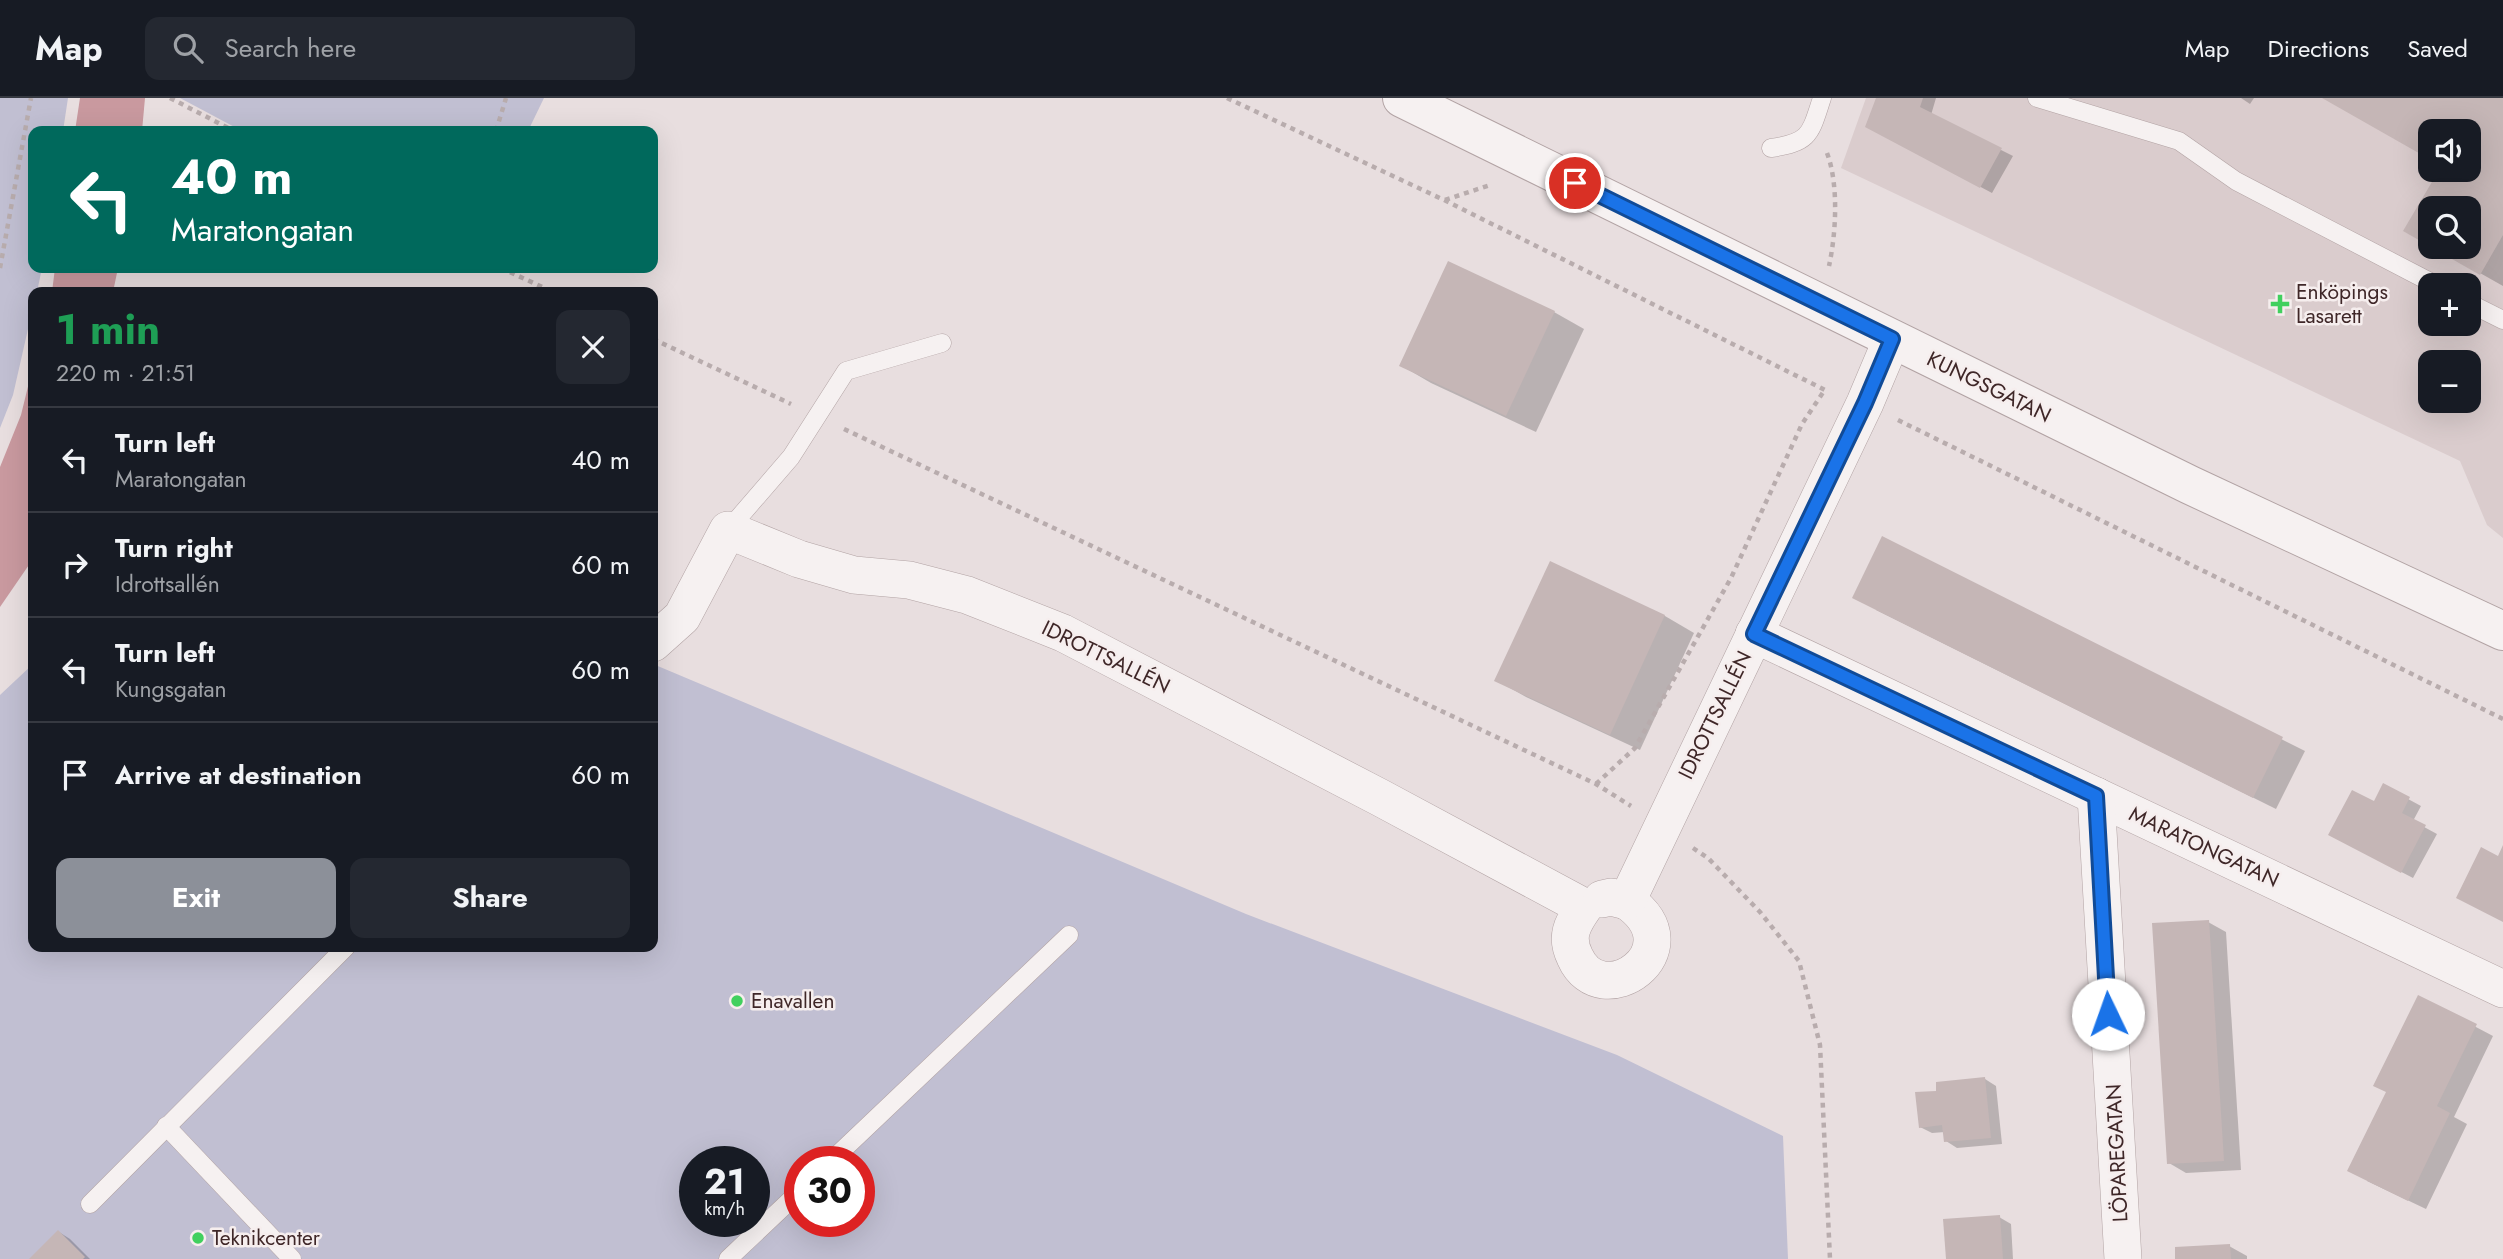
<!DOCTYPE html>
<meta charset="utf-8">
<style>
body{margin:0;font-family:Jost,sans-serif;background:#242831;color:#f1f3f6;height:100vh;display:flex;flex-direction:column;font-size:26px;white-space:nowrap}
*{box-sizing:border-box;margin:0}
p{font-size:23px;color:#9ea1a6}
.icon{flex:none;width:38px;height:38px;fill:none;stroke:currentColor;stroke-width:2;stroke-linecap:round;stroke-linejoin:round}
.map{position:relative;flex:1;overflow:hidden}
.drawer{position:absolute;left:28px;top:189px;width:630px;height:665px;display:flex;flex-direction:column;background:#171b24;border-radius:14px;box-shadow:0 7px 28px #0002}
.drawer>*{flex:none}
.hud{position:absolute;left:28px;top:28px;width:630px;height:147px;border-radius:14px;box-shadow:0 7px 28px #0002;background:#00695c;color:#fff;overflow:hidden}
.controls{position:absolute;left:2418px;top:21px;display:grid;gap:14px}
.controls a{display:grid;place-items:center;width:63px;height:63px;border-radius:14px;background:#171b24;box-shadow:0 7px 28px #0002;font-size:35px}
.speed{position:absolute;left:679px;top:1048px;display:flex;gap:14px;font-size:35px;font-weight:700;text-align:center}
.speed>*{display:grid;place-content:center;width:91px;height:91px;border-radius:50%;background:#171b24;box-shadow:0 7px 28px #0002;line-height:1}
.speed small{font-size:18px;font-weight:400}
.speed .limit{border:10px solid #d22;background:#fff;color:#111}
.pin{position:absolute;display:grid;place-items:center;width:60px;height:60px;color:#fff;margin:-30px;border:4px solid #fff;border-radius:50%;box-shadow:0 2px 7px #0007}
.me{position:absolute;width:77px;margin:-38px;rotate:357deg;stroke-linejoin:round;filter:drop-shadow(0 0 5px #0008)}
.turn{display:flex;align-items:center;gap:24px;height:147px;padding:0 28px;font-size:32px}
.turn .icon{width:91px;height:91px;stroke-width:2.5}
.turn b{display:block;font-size:49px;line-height:60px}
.round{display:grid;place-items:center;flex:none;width:74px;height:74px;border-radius:14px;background:#242831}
.overview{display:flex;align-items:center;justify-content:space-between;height:119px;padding:0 28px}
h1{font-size:42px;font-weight:700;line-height:52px;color:#1e9e55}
.cta{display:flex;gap:14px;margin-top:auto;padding:14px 28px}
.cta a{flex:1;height:80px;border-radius:14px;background:#8c9099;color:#fff;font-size:28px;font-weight:700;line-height:80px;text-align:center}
.cta a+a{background:#242831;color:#f1f3f6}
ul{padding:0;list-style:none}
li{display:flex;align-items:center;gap:21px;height:105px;padding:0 28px;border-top:2px solid #363941}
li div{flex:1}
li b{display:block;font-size:26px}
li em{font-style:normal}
header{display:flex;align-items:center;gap:42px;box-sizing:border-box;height:98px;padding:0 35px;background:#171b24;border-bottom:2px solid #363941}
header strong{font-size:33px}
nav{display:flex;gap:38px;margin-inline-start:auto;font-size:24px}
.search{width:490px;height:63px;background:#242831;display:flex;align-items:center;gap:18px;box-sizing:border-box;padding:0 24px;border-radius:14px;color:#9ea1a6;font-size:26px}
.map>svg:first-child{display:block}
</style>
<header>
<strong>Map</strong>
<div class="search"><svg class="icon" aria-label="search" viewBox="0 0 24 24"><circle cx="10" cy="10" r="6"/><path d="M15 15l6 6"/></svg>Search here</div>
<nav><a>Map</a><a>Directions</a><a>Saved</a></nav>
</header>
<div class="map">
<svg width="2503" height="1161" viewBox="0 0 2503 1161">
<rect width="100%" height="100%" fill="#e8dedf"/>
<path fill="#dacccd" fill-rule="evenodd" d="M1866,0H2503V440L2487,427L2460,363L1841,70ZM2431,33H2469V72H2431ZM2431,110H2469V149H2431ZM2431,187H2469V226H2431ZM2431,264H2469V303H2431Z"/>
<g fill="#c1bfd2" fill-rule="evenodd">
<polygon points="0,0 68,0 63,33 33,33 33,170 42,170 37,194 33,194 33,209 13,297 0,330"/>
<polygon points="180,0 544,0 528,33 242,33"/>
<path d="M33,566V849H653V566L1246,816L1617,957L1783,1038L1788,1161H0V597ZM695,1064H754V1124H695ZM800,1064H859V1124H800Z"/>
</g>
<g fill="#c9999f">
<polygon points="80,0 145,0 142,33 75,33"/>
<polygon points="55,170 118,170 113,194 52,194"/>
<polygon points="33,268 33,461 0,509 0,369 21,317"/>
</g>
<g fill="#0003">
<polygon points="1878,0 1936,0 1931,17 2013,58 1992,95 1879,35"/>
<polygon points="2241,0 2254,0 2250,6"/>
<polygon points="2325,0 2503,0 2503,188 2434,149 2469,149 2469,110 2431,110 2406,132 2441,72 2469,72 2469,33 2431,33"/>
<polygon points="1554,214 1584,231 1536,334 1431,285 1402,268"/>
<polygon points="1883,440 2305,653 2276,711 1876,512"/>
<polygon points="1551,465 1665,518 1694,535 1640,652 1526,599 1496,582"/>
<polygon points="2384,688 2421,708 2413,723 2437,736 2413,780 2342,743 2374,706"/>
<polygon points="2208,824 2226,834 2241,1072 2186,1075 2169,1065"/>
<polygon points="2419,899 2493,938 2454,1019 2467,1026 2426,1111 2367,1083 2387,994"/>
<polygon points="1985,981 1996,988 2002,1046 1957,1050 1946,1043 1945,1034 1932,1035 1920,1029 1938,994"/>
<polygon points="1999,1119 2011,1126 2013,1161 1948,1161"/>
<polygon points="59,1134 70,1141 90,1161 32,1161"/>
<polygon points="2229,1148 2247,1158 2247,1161 2177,1161"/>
</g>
<g fill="#c5b6b6">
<polygon points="1876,0 1923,0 1920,9 2002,50 1980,90 1865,29"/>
<polygon points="2322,0 2503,0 2503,137 2480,177 2431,149 2469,149 2469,110 2431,110 2431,149 2403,133 2439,72 2469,72 2469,33 2431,33 2431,62"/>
<polygon points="1448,163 1555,213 1506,318 1399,268"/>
<polygon points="1882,438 2283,639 2253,700 1852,500"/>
<polygon points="1550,463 1665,517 1610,637 1494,583"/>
<polygon points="2383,685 2410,699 2402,715 2426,727 2401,775 2328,737 2352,692 2374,703"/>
<polygon points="2503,747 2503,824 2456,800 2481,749 2498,758"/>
<polygon points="2209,822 2224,1063 2167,1066 2152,825"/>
<polygon points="2418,897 2477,926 2437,1008 2450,1015 2408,1103 2347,1073 2386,994 2373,988"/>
<polygon points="1985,979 1991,1040 1944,1044 1942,1027 1919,1030 1915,994 1936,993 1936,984"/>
<polygon points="2000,1117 2003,1161 1946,1161 1943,1121"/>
<polygon points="58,1132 85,1159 83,1161 29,1161"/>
<polygon points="2230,1146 2231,1161 2175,1161 2175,1149"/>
</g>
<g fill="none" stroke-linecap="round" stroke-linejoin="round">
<g stroke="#b2a3a4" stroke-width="19">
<g id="service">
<polyline points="2037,0 2179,43 2236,83 2436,187"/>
<path d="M1771,50C1811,44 1810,36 1822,0"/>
<polyline points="2469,205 2503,222"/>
<polyline points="728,432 791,359 846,273 942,245"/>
<polyline points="166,1028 292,1161"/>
<polyline points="830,1064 1069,837"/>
<polyline points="90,1106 346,849"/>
<polyline points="728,1161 800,1093"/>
</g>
</g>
<g stroke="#b2a3a4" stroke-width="38">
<g id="minor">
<polyline points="1754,536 2503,891"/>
<path d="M653,545L682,519L728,432L799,461L854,477L909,482L967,497L1063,535L1379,699L1584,809C1572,826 1565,839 1575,859C1601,918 1697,852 1627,803"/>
<polyline points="2096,698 2123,1161"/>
<polyline points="1602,801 1611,799 1627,803 1865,305 1892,241"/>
</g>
</g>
<g stroke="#b2a3a4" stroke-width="40">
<polyline id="tertiary" points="1402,0 2190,387 2503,533"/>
</g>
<g stroke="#b8acad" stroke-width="4.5" stroke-dasharray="5 5" stroke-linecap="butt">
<polyline points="170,0 234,33"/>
<polyline points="1227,0 1444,102 1829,294"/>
<polyline points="496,33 506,0"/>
<path d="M1827,55C1839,87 1836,136 1829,168"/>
<polyline points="1445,102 1490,87"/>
<polyline points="0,170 31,0"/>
<polyline points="501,170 553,194"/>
<polyline points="653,241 791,306"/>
<polyline points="1898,322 2503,621"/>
<polyline points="844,331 1596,686 1631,708"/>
<polyline points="1596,686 1635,650 1731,480 1802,326 1824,293"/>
<polyline points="1693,750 1708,760 1760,814 1799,863 1820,947 1830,1161"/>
</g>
<use href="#service" stroke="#f6f1f1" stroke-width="18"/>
<use href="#minor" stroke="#f6f1f1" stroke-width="37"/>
<use href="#tertiary" stroke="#f6f1f1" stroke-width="38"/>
</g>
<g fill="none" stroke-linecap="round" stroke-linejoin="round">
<g stroke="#114b97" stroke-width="18">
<polyline id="route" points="1575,85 1892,241 1865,305 1754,536 2096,698 2108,916"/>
</g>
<use href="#route" stroke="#1a73e8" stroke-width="12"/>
</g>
<g fill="#41d05e" stroke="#f6eeee" stroke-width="2.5">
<path d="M2276.5 195.5h7v7h7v7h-7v7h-7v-7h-7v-7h7z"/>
<circle cx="737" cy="903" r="7"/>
<circle cx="198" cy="1140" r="7"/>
</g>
<g text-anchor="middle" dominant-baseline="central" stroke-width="5" stroke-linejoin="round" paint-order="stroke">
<g font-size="21" fill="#3f2728" stroke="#f6eeee" text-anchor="start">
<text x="2296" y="194">Enköpings<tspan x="2296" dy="24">Lasarett</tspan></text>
<text x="751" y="903">Enavallen</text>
<text x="212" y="1140">Teknikcenter</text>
</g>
<g font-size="21" fill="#3f2728" stroke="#f6eeee">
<text transform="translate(1989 289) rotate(26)">KUNGSGATAN</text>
<text transform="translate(1106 559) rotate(26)">IDROTTSALLÉN</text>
<text transform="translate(1715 617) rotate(-64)">IDROTTSALLÉN</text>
<text transform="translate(2204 749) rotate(25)">MARATONGATAN</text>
<text transform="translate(2117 1055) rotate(-93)">LÖPAREGATAN</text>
</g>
</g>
</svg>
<div class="controls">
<a><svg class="icon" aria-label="sound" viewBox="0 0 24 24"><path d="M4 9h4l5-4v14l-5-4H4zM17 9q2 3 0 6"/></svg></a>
<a><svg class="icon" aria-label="search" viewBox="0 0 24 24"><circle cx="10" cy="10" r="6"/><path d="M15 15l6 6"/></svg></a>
<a>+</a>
<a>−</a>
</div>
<div class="speed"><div>21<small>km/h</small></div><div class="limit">30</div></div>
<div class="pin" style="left:1575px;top:85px;background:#d93025"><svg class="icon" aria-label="arrive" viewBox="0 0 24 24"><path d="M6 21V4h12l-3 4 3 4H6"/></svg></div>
<svg class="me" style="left:2108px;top:916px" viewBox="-20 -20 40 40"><circle r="19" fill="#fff"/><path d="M0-13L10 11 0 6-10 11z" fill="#1a73e8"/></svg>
<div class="hud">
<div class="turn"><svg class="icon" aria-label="left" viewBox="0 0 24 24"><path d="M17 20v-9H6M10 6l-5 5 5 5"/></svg><div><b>40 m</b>Maratongatan</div></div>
</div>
<section class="drawer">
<div class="overview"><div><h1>1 min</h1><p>220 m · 21:51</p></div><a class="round"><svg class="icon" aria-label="close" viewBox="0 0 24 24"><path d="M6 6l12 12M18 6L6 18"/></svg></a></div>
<ul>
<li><svg class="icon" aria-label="left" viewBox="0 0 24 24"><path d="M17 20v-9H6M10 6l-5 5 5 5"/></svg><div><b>Turn left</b><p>Maratongatan</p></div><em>40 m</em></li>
<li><svg class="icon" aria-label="right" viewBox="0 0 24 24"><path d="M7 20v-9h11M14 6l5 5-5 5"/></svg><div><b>Turn right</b><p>Idrottsallén</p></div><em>60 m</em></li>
<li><svg class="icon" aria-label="left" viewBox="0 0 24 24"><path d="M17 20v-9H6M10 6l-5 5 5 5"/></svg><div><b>Turn left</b><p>Kungsgatan</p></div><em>60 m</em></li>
<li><svg class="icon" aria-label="arrive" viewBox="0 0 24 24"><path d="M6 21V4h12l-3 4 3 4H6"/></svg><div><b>Arrive at destination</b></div><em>60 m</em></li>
</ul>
<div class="cta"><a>Exit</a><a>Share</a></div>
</section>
</div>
